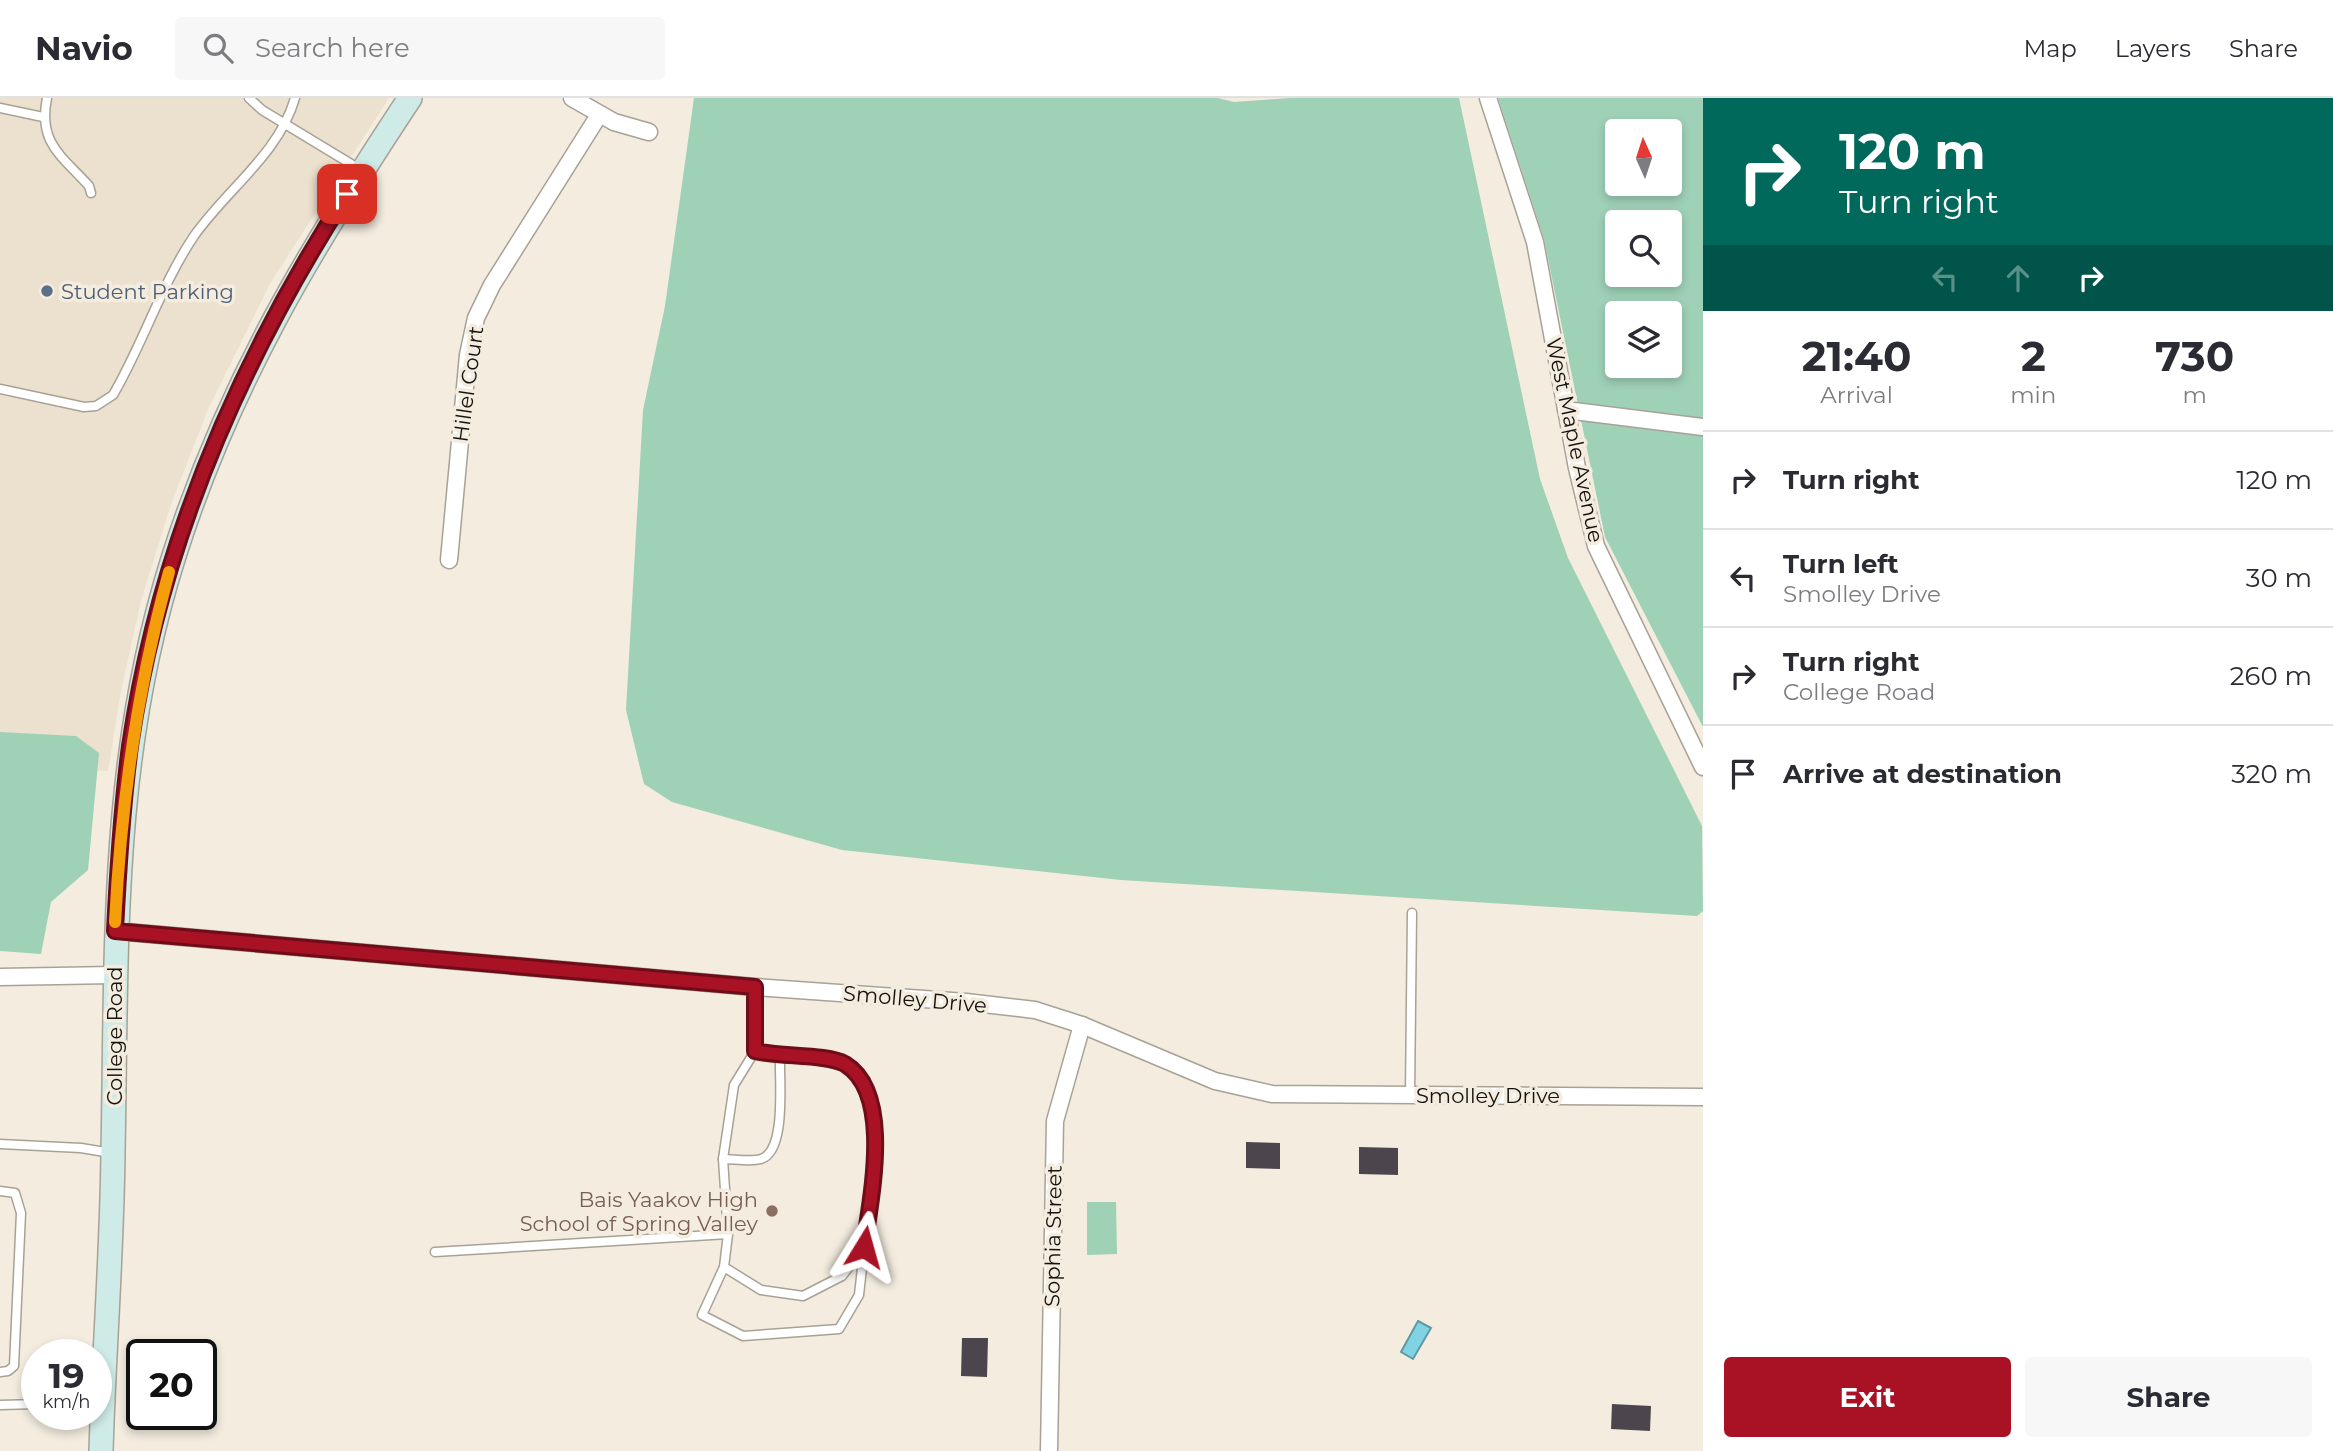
<!DOCTYPE html>
<style>
body{margin:0;font-family:Montserrat,sans-serif;background:#f7f7f7;color:#2b2b33;height:100vh;display:flex;flex-direction:column;font-size:26px;white-space:nowrap}
*{box-sizing:border-box;margin:0}
p{font-size:23px;color:#7c7c81}
.icon{flex:none;width:38px;height:38px;fill:none;stroke:currentColor;stroke-width:2;stroke-linecap:round;stroke-linejoin:round}
.map{position:relative;flex:1;overflow:hidden}
.panel{display:flex;flex-direction:column;background:#fff;width:630px}
.panel>*{flex:none}
.banner{background:#00695c;color:#fff;overflow:hidden}
.needle{width:46px;rotate:357deg}
.controls{position:absolute;left:1605px;top:21px;display:grid;gap:14px}
.controls a{display:grid;place-items:center;width:77px;height:77px;border-radius:7px;background:#fff;box-shadow:0 4px 10px #0003;font-size:35px}
.speed{position:absolute;left:21px;top:1241px;display:flex;gap:14px;font-size:35px;font-weight:700;text-align:center}
.speed>*{display:grid;place-content:center;width:91px;height:91px;border-radius:50%;background:#fff;box-shadow:0 4px 10px #0003;line-height:1}
.speed small{font-size:18px;font-weight:400}
.speed .limit{border:4px solid #111;border-radius:10px;background:#fff;color:#111}
.pin{position:absolute;display:grid;place-items:center;width:60px;height:60px;color:#fff;margin:-30px;border-radius:14px;box-shadow:0 4px 10px #0006}
.me{position:absolute;width:77px;margin:-38px;rotate:8deg;stroke-linejoin:round;filter:drop-shadow(0 0 5px #0008)}
.turn{display:flex;align-items:center;gap:24px;height:147px;padding:0 21px;font-size:32px}
.turn .icon{width:91px;height:91px;stroke-width:2.5}
.turn b{display:block;font-size:49px;line-height:60px}
.lanes{display:flex;align-items:center;height:66px;padding:0 21px;background:#0003;justify-content:center;gap:35px;direction:ltr}
.lanes .off{opacity:.35}
.eta{display:flex;justify-content:space-evenly;align-items:center;height:119px;text-align:center}
.eta b{font-size:42px;font-weight:700;line-height:49px}
.primary-button{display:flex;gap:14px;margin-top:auto;padding:14px 21px}
.primary-button a{flex:1;height:80px;border-radius:7px;background:#a91225;color:#fff;font-size:28px;font-weight:700;line-height:80px;text-align:center}
.primary-button a+a{background:#f7f7f7;color:#2b2b33}
ul{padding:0;list-style:none}
li{display:flex;align-items:center;gap:21px;height:98px;padding:0 21px;border-top:2px solid #e1e1e2}
li div{flex:1}
li b{display:block;font-size:26px}
li em{font-style:normal}
header{display:flex;align-items:center;gap:42px;box-sizing:border-box;height:98px;padding:0 35px;background:#fff;border-bottom:2px solid #e1e1e2}
header strong{font-size:33px}
nav{display:flex;gap:38px;margin-inline-start:auto;font-size:24px}
.search{width:490px;height:63px;background:#f7f7f7;display:flex;align-items:center;gap:18px;box-sizing:border-box;padding:0 24px;border-radius:7px;color:#7c7c81;font-size:26px}
main{display:flex;flex:1;min-height:0}
.map>svg:first-child{display:block}
</style>
<header>
<strong>Navio</strong>
<div class="search"><svg class="icon" aria-label="search" viewBox="0 0 24 24"><circle cx="10" cy="10" r="6"/><path d="M15 15l6 6"/></svg>Search here</div>
<nav><a>Map</a><a>Layers</a><a>Share</a></nav>
</header>
<main>
<div class="map">
<svg width="1703" height="1353" viewBox="0 0 1703 1353">
<rect width="100%" height="100%" fill="#f3ecdf"/>
<polygon fill="#ece1ce" points="0,0 389,0 271,184 209,309 171,406 141,503 121,593 108,673 0,667"/>
<g fill="#9fd1b7" fill-rule="evenodd">
<polygon points="694,0 1218,0 1234,4 1290,0 1459,0 1540,381 1568,460 1702,728 1703,813 1697,818 1121,782 842,752 672,704 644,686 626,612 643,312 665,208"/>
<path d="M1498,0H1703V629L1605,439L1544,141ZM1617,33H1670V86H1617ZM1617,124H1670V177H1617ZM1617,215H1670V268H1617Z"/>
<polygon points="0,634 76,638 99,655 88,772 51,804 41,856 0,853"/>
<polygon points="1087,1104 1116,1104 1117,1156 1087,1157"/>
</g>
<polygon fill="#7fd3e3" stroke="#5f99a3" stroke-width="2" points="1418,1223 1431,1230 1413,1261 1401,1254"/>
<g fill="#4d454e">
<polygon points="1246,1044 1280,1045 1280,1071 1246,1070"/>
<polygon points="1359,1049 1398,1050 1398,1077 1359,1076"/>
<polygon points="962,1240 988,1240 987,1279 961,1278"/>
<polygon points="1612,1306 1651,1308 1650,1333 1611,1331"/>
</g>
<g fill="none" stroke-linecap="round" stroke-linejoin="round">
<g stroke="#a8a196" stroke-width="11">
<g id="lane">
<path d="M47,0C38,45 61,57 89,88L91,95"/>
<polyline points="249,0 262,12 361,72"/>
<polyline points="0,10 43,19"/>
<path d="M0,291L84,309L96,308L113,297C143,246 161,187 194,138C227,91 279,56 295,0"/>
<polyline points="755,953 780,959 826,960 844,966 859,979 874,1018 873,1085 864,1149 842,1178 803,1198 761,1192 724,1169 728,1136 723,1061 734,987 755,953 755,889"/>
<polyline points="1410,997 1412,815"/>
<polyline points="0,1046 81,1050 111,1055"/>
<path d="M723,1061C734,1061 751,1064 761,1061C787,1053 779,981 780,959"/>
<polyline points="0,1093 15,1095 21,1115 14,1268 8,1273 0,1274"/>
<polyline points="435,1154 728,1136"/>
<polyline points="724,1169 702,1217 743,1238 839,1231 859,1197 864,1152"/>
<polyline points="0,1307 37,1306"/>
</g>
</g>
<g stroke="#a8a196" stroke-width="19">
<g id="street">
<polyline points="572,0 614,24 649,34"/>
<polyline points="1488,0 1535,144 1577,370 1596,448 1703,669"/>
<polyline points="1566,312 1703,329"/>
<polyline points="449,462 468,257 476,220 492,187 599,17"/>
<polyline points="115,833 755,889 966,904 1035,912 1082,927 1215,983 1272,996 1703,999"/>
<polyline points="0,879 113,877"/>
<polyline points="1049,1353 1055,1023 1082,927"/>
</g>
</g>
<g stroke="#a8a196" stroke-width="26">
<path id="secondary" d="M101,1353C104,1253 112,1154 113,1054C117,848 110,661 173,461C228,286 310,151 410,0"/>
</g>
<use href="#lane" stroke="#fff" stroke-width="8"/>
<use href="#street" stroke="#fff" stroke-width="16"/>
<use href="#secondary" stroke="#ceebe8" stroke-width="23"/>
</g>
<g fill="none" stroke-linecap="round" stroke-linejoin="round">
<g stroke="#6e0c18" stroke-width="18">
<path id="route" d="M347,96C239,264 159,449 130,648C122,709 118,771 115,833L755,889V953C780,959 827,956 845,966C894,996 870,1102 864,1149"/>
</g>
<use href="#route" stroke="#a91225" stroke-width="12"/>
<path stroke="#f59e0b" stroke-width="12" d="M115,824C121,705 137,590 169,474"/>
</g>
<circle fill="#5c6f8a" stroke="#f3ecdf" stroke-width="2.5" cx="47" cy="193" r="7"/>
<circle fill="#8d6e63" stroke="#f3ecdf" stroke-width="2.5" cx="772" cy="1113" r="7"/>
<g text-anchor="middle" dominant-baseline="central" stroke-width="7" stroke-linejoin="round" paint-order="stroke">
<g font-size="21" fill="#4e5e75" stroke="#f3ecdf" text-anchor="start">
<text x="61" y="193">Student Parking</text>
</g>
<g font-size="21" fill="#15120e" stroke="#f3ecdf">
<text transform="translate(468 286) rotate(-82)">Hillel Court</text>
<text transform="translate(1575 342) rotate(78)">West Maple Avenue</text>
<text transform="translate(915 901) rotate(5)">Smolley Drive</text>
<text transform="translate(114 938) rotate(-90)">College Road</text>
<text x="1488" y="997">Smolley Drive</text>
<text transform="translate(1053 1138) rotate(-89)">Sophia Street</text>
</g>
<g font-size="21" fill="#785e54" stroke="#f3ecdf" text-anchor="end">
<text x="758" y="1101">Bais Yaakov High<tspan x="758" dy="24">School of Spring Valley</tspan></text>
</g>
</g>
</svg>
<div class="controls">
<a><svg class="needle" viewBox="-14 -14 28 28"><path d="M0-13l5 13h-10z" fill="#e53935"/><path d="M0 13l5-13h-10z" fill="#7c7c81"/></svg></a>
<a><svg class="icon" aria-label="search" viewBox="0 0 24 24"><circle cx="10" cy="10" r="6"/><path d="M15 15l6 6"/></svg></a>
<a><svg class="icon" aria-label="layers" viewBox="0 0 24 24"><path d="M12 4l9 5-9 5-9-5zM3 14l9 5 9-5"/></svg></a>
</div>
<div class="speed"><div>19<small>km/h</small></div><div class="limit">20</div></div>
<div class="pin" style="left:347px;top:96px;background:#d93025"><svg class="icon" aria-label="arrive" viewBox="0 0 24 24"><path d="M6 21V4h12l-3 4 3 4H6"/></svg></div>
<svg class="me" style="left:864px;top:1149px" viewBox="-20 -20 40 40"><path d="M0-17L14 15 0 8-14 15z" fill="#a91225" stroke="#fff" stroke-width="4"/></svg>
</div>
<section class="panel">
<div class="banner">
<div class="turn"><svg class="icon" aria-label="right" viewBox="0 0 24 24"><path d="M7 20v-9h11M14 6l5 5-5 5"/></svg><div><b>120 m</b>Turn right</div></div>
<div class="lanes"><svg class="icon off" aria-label="left" viewBox="0 0 24 24"><path d="M17 20v-9H6M10 6l-5 5 5 5"/></svg><svg class="icon off" aria-label="ahead" viewBox="0 0 24 24"><path d="M12 20V5M6 11l6-6 6 6"/></svg><svg class="icon" aria-label="right" viewBox="0 0 24 24"><path d="M7 20v-9h11M14 6l5 5-5 5"/></svg></div>
</div>
<div class="eta">
<div><b>21:40</b><p>Arrival</p></div>
<div><b>2</b><p>min</p></div>
<div><b>730</b><p>m</p></div>
</div>
<ul>
<li><svg class="icon" aria-label="right" viewBox="0 0 24 24"><path d="M7 20v-9h11M14 6l5 5-5 5"/></svg><div><b>Turn right</b></div><em>120 m</em></li>
<li><svg class="icon" aria-label="left" viewBox="0 0 24 24"><path d="M17 20v-9H6M10 6l-5 5 5 5"/></svg><div><b>Turn left</b><p>Smolley Drive</p></div><em>30 m</em></li>
<li><svg class="icon" aria-label="right" viewBox="0 0 24 24"><path d="M7 20v-9h11M14 6l5 5-5 5"/></svg><div><b>Turn right</b><p>College Road</p></div><em>260 m</em></li>
<li><svg class="icon" aria-label="arrive" viewBox="0 0 24 24"><path d="M6 21V4h12l-3 4 3 4H6"/></svg><div><b>Arrive at destination</b></div><em>320 m</em></li>
</ul>
<div class="primary-button"><a>Exit</a><a>Share</a></div>
</section>
</main>
